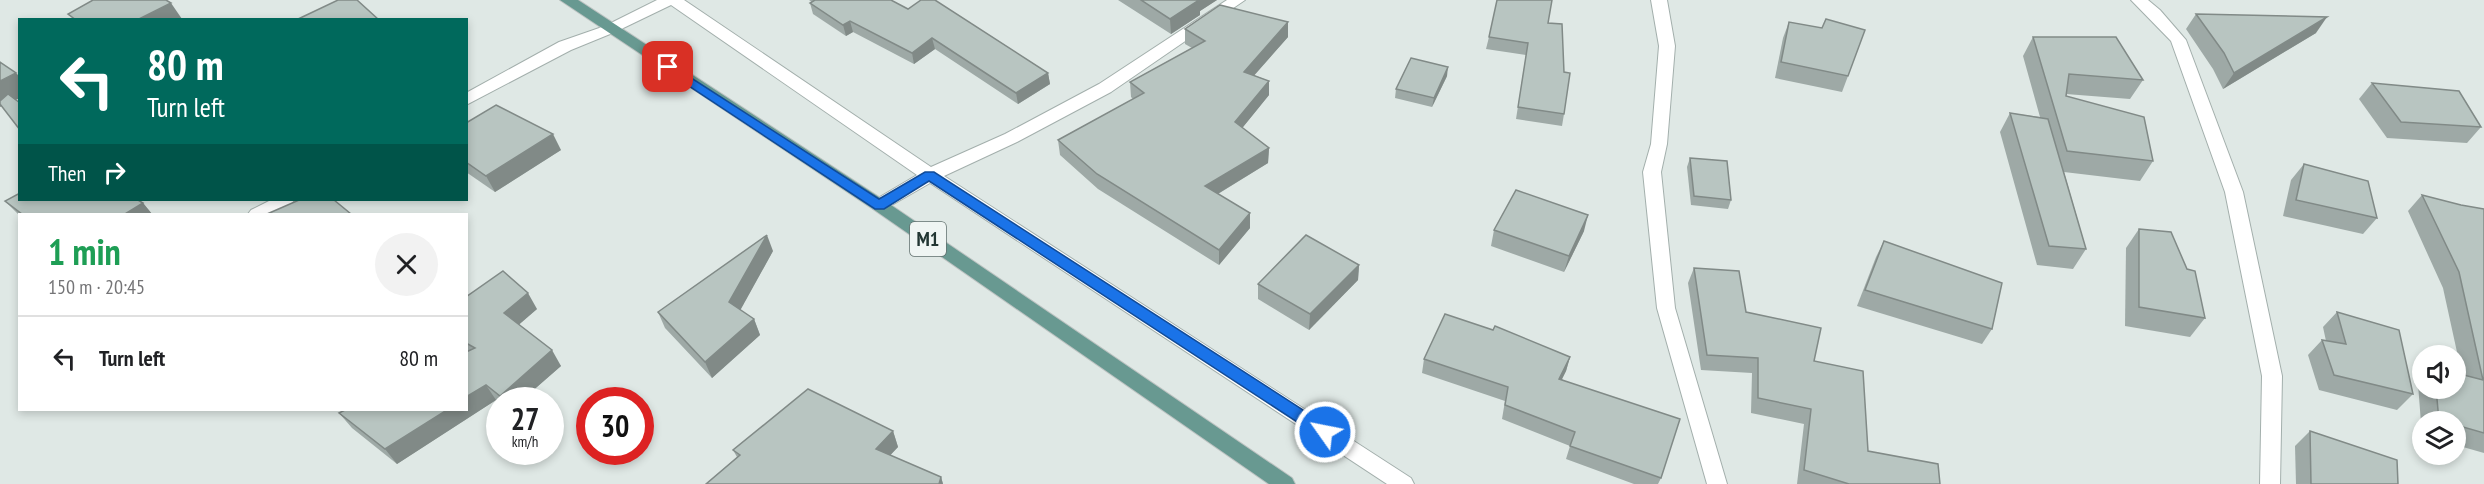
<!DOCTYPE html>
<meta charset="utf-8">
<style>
body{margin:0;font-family:"PT Sans Narrow",sans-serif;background:#f2f2f2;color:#202124;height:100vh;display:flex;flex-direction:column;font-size:22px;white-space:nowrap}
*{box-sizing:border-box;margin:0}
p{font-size:20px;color:#757577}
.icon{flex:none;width:33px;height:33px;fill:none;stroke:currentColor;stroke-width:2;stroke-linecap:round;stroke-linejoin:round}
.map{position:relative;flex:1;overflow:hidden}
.panel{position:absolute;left:18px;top:213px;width:450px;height:198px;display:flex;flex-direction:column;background:#fff;border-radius:0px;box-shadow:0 3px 9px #0003}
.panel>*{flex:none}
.hud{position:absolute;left:18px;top:18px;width:450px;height:183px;border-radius:0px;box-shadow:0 3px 9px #0003;background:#00695c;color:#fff;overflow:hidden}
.tools{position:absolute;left:2412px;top:345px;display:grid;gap:12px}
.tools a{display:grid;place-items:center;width:54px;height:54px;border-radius:50%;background:#fff;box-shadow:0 3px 9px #0003;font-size:30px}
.speed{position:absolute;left:486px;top:387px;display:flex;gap:12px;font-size:30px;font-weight:700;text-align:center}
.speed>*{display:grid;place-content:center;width:78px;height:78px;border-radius:50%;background:#fff;box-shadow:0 3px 9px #0003;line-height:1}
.speed small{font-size:15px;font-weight:400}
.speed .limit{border:9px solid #d22;background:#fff;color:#111}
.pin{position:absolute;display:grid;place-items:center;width:51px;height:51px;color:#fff;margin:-26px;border-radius:12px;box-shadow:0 3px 9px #0006}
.me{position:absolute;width:66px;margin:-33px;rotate:303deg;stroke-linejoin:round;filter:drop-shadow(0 0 4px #0008)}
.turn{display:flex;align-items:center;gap:21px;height:126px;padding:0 30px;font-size:27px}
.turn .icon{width:78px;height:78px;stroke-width:2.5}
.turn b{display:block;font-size:42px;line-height:51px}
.then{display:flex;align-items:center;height:57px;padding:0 30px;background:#0003;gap:12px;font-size:22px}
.round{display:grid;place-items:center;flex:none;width:63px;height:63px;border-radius:32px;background:#f2f2f2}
.headline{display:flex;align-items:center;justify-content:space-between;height:102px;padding:0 30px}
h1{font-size:36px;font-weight:700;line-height:45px;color:#1e9e55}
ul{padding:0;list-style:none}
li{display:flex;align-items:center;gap:18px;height:84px;padding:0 30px;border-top:2px solid #e0e0e0}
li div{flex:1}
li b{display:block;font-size:22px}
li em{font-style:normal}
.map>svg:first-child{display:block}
</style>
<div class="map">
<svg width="2484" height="484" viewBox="0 0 2484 484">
<rect width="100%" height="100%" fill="#dfe8e5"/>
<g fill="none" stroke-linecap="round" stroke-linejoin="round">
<g stroke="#a3afac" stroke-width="2">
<g id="minor">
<polygon points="657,0 684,0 931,167 1005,134 1099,84 1227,0 1245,0 1111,92 1017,142 944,176 1411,478 1414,484 1387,484 930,183 885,209 873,209 870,205 873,201 917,175 671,5 615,32 571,50 466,105 466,93 559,42 605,26"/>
<polygon points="1651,0 1667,0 1675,46 1667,144 1661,172 1675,308 1727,484 1707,484 1657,308 1643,172 1651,144 1659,46"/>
<polygon points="2131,0 2148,0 2160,10 2186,40 2243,192 2282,376 2280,484 2260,484 2262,376 2225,192 2171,41"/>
<path d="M271,200H294C285,215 264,214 248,214L251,210Z"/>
</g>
</g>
<g stroke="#bdc3c2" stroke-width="2">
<polygon id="major" points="560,0 578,0 885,201 1292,478 1295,484 1269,484 873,209"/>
</g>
<use href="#minor" fill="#fff" fill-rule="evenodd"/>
<use href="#major" fill="#689991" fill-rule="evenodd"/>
</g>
<g fill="#9ea9a6">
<polygon points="809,0 891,0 908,9 1048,73 1050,84 1018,104 935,49 914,64 853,32 846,36 813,14 810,3 812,2"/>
<polygon points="1118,0 1217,0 1200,11 1200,15 1171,34"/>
<polygon points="2196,14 2316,33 2223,89 2213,69 2186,29"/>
<polygon points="1789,22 1848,76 1842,92 1775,78 1783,38"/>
<polygon points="1548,23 1564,114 1562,126 1516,119 1526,55 1486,49 1489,37"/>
<polygon points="1185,29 1288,37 1254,75 1269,81 1269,95 1242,128 1269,148 1268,163 1218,194 1250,228 1219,265 1098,189 1060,155 1058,140 1133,99 1131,97 1130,82 1192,48 1185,44"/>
<polygon points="2033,37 2143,80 2130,99 2066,94 2066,96 2153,161 2140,181 2064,172 2086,249 2073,269 2037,265 2000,132 2010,113 2040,117 2023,56"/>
<polygon points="1447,76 1432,107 1395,98 1396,89"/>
<polygon points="2372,83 2481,127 2467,143 2387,138 2359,99"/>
<polygon points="466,123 561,150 495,192 466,172"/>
<polygon points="1690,158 1731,200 1728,209 1691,205 1687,167"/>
<polygon points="2304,164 2377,218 2363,234 2283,216 2291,180"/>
<polygon points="2422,195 2461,205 2484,209 2484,453 2456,445 2456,422 2422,422 2422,436 2418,384 2422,380 2422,388 2456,388 2462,375 2443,288 2408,211"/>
<polygon points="5,201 143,203 152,214 20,214 20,216"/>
<polygon points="2139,229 2187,269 2205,318 2190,337 2125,326 2126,248"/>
<polygon points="1494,230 1584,231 1564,272 1491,246"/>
<polygon points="1884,241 1992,329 1982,344 1857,306 1876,257"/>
<polygon points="773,251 740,310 754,319 760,335 712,378 665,328 658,312"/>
<polygon points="1359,265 1358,280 1309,330 1258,299 1258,284"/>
<polygon points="1694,268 1746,312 1814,361 1868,451 1940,484 1797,484 1804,424 1751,413 1752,373 1701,370 1688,283"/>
<polygon points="466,297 537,309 519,324 561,366 522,400 500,400 500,403 496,400 397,464 352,428 339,413 466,410"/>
<polygon points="2337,312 2413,394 2397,410 2319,390 2308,355 2322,340 2326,341 2323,327"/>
<polygon points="1570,357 1566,371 1562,379 1661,478 1658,484 1634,484 1566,459 1570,446 1502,419 1505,401 1422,373 1424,359"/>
<polygon points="893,431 898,447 890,455 941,477 943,484 706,484 737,457 733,450"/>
<polygon points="2310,431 2398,484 2296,484 2295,446"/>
</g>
<g fill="#818a87">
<polygon points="1196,0 1217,0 1200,11 1200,15 1171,34 1170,19"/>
<polygon points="171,3 182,19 180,20 137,20"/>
<polygon points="2327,17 2316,33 2223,89 2234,73"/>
<polygon points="850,21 853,32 846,36 843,25"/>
<polygon points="1288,22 1288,37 1244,87 1244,72"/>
<polygon points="932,38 935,49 914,64 912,53"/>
<polygon points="1448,67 1447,76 1432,107 1434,98"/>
<polygon points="16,73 20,77 20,98 0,107 0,81"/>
<polygon points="1048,73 1050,84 1018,104 1016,93"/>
<polygon points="1269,81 1269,95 1235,137 1235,122"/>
<polygon points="553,134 561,150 495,192 486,176"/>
<polygon points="1269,148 1268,163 1206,201 1205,186"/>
<polygon points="143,203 152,214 125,214"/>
<polygon points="1250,213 1250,228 1219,265 1219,250"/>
<polygon points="1588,215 1584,231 1564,272 1569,256"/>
<polygon points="767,235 773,251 736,318 729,302"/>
<polygon points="1359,265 1358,280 1309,330 1310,314"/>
<polygon points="528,293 537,309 514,329 504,313"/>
<polygon points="754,319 760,335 712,378 705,362"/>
<polygon points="552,350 561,366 522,400 503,400 500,396"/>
<polygon points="1570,357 1566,371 1555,393 1559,379"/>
<polygon points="486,385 496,400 397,464 385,449 447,410 466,410 466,397"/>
<polygon points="893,431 898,447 882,464 876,449"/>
<polygon points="941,477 943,484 939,484"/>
</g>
<g fill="#b8c5c1" stroke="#818a87" stroke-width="1.5">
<polygon points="93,0 166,0 171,3 137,20 76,20 68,14"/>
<polygon points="338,0 357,0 379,20 296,20"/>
<polygon points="815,0 891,0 908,9 921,0 935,0 1048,73 1016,93 932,38 912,53 850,21 843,25 810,3"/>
<polygon points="1141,0 1199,0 1170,19"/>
<polygon points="1497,0 1552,0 1548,23 1562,24 1564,72 1570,73 1564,114 1518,107 1528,43 1489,37"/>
<polygon points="1220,5 1288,22 1244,72 1269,81 1235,122 1269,148 1205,186 1250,213 1219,250 1097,174 1058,140 1144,93 1130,82 1205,41 1185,29"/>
<polygon points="2196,14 2327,17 2234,73 2224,53"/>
<polygon points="1826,19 1865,30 1848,76 1781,62 1789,22 1822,28"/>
<polygon points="2033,37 2116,37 2143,80 2069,74 2066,96 2144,117 2153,161 2067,151"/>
<polygon points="1411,58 1448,67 1434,98 1396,89"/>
<polygon points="0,62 16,73 0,81"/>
<polygon points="2372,83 2459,91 2481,127 2401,122"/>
<polygon points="8,94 20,103 20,130 0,104 0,101"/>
<polygon points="496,105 553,134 486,176 466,162 466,123"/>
<polygon points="2010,113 2048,119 2086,249 2049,246"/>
<polygon points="1690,158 1727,161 1731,200 1694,196"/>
<polygon points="2304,164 2368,181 2377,218 2296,200"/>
<polygon points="1516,190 1588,215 1569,256 1494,230"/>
<polygon points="20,193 20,200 138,200 143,203 125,214 22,214 5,201"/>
<polygon points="2422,195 2461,205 2484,209 2484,433 2456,425 2456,422 2439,421 2436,388 2456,388 2456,373 2483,380 2459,272"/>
<polygon points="299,200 334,200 351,214 267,214"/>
<polygon points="2139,229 2171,232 2187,269 2195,271 2205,318 2139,307"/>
<polygon points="767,235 729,302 754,319 705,362 658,312"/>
<polygon points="1306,235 1359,265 1310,314 1258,284"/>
<polygon points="1884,241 2002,283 1992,329 1865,290"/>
<polygon points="1694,268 1739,271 1746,312 1821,328 1814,361 1863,371 1868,451 1938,464 1940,484 1849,484 1804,470 1811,409 1758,398 1758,358 1707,355"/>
<polygon points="503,271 528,293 504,313 552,350 500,396 486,385 466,397 466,352 475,348 466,343 466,297"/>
<polygon points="2337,312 2399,330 2413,394 2334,375 2322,340 2346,344"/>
<polygon points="1445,314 1493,330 1495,326 1570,357 1559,379 1680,419 1661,478 1570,446 1575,432 1505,405 1508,387 1424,359"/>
<polygon points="808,389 893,431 876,449 941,477 939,484 706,484 740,455 733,450"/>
<polygon points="345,410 447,410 385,449 339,413"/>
<polygon points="2310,431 2397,460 2398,484 2311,484"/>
</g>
<polygon fill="#1a73e8" stroke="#114b97" stroke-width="1.5" points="668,63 879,199 925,172 934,172 1331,428 1333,432 1331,437 1320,437 929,181 884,209 875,209 663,69 662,67"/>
<g text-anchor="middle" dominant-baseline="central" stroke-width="6" stroke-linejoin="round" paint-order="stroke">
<rect fill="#eff5f3" stroke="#606f6d" stroke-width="1.5" x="910" y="222" width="36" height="34" rx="4.5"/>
<g font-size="20" font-weight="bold" fill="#223633">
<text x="928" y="239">M1</text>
</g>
</g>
</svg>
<div class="tools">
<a><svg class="icon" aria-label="sound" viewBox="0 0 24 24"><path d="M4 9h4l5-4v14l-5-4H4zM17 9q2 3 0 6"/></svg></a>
<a><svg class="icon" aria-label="layers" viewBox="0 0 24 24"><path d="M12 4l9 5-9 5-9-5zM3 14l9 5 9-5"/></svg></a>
</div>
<div class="speed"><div>27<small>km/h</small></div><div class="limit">30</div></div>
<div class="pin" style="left:668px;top:67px;background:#d93025"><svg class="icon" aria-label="arrive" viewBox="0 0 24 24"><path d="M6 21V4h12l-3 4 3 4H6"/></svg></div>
<svg class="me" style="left:1325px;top:432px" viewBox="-20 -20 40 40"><circle r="17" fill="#1a73e8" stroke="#fff" stroke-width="3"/><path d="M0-11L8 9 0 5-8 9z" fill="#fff"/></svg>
<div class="hud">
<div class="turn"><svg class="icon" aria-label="left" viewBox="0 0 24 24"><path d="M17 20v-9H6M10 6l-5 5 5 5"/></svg><div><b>80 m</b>Turn left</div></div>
<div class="then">Then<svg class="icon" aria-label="right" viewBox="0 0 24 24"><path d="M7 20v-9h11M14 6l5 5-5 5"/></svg></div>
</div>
<section class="panel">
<div class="headline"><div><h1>1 min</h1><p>150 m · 20:45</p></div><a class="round"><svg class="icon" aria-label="close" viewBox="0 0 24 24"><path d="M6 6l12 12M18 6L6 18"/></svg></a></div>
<ul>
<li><svg class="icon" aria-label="left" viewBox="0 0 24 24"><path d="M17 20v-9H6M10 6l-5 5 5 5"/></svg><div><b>Turn left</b></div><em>80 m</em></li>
</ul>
</section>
</div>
